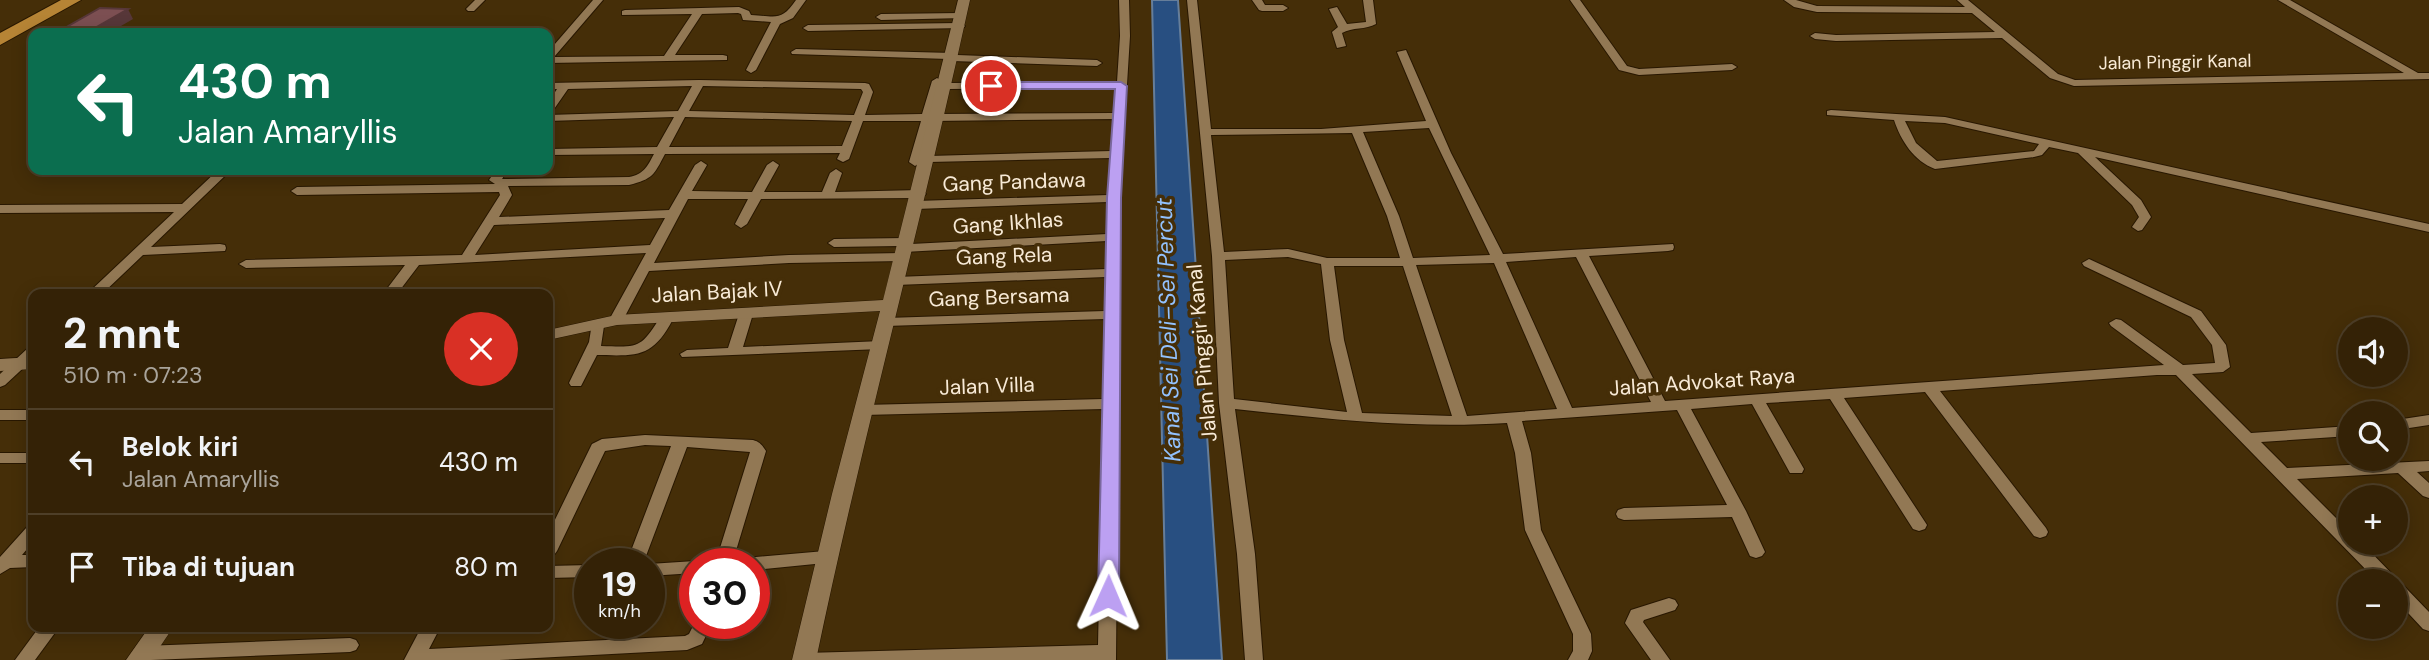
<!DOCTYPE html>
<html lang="id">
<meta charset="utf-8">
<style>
body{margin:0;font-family:"DM Sans",sans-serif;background:#3f2f14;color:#f1f3f6;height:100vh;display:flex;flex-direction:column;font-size:26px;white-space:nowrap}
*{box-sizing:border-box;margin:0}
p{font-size:23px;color:#a9a49b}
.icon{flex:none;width:38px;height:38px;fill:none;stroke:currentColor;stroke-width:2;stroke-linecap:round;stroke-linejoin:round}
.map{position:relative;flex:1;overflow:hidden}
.details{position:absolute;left:28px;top:289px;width:525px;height:343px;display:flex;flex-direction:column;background:#342206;border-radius:14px;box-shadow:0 4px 18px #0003,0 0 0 2px #4e3f28}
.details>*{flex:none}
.hud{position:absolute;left:28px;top:28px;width:525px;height:147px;border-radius:14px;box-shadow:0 4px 18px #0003,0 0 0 2px #4e3f28;background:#0b6e4f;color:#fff;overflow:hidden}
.controls{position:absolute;left:2338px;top:317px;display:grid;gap:14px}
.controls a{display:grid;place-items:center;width:70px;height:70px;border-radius:50%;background:#342206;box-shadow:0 4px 18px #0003,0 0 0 2px #4e3f28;font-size:35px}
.speed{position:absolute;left:574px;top:548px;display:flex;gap:14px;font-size:35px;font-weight:700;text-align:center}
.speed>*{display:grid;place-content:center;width:91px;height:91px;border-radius:50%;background:#342206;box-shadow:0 4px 18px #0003,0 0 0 2px #4e3f28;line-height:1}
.speed small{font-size:18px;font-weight:400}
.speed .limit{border:10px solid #d22;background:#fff;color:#111}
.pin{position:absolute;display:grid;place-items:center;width:60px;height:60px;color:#fff;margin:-30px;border:4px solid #fff;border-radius:50%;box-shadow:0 2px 7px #0007}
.me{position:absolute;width:77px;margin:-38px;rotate:1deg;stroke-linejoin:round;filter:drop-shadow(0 0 5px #0008)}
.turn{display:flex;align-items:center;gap:24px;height:147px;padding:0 35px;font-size:32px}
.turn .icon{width:91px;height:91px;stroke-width:2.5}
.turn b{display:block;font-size:49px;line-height:60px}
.round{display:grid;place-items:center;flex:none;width:74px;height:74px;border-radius:37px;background:#3f2f14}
.summary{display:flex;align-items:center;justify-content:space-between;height:119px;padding:0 35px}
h1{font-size:42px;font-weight:800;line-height:52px}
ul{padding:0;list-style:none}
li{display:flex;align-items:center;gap:21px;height:105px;padding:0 35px;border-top:2px solid #4e3f28}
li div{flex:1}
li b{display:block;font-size:26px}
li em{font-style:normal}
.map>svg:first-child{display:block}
</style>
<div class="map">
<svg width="2429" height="660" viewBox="0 0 2429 660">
<rect width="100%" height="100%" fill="#452e08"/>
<polygon fill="#284f81" stroke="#667e9a" stroke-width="2" points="1152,0 1178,0 1222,660 1167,660"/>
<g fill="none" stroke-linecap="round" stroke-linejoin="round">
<g stroke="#281700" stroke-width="2">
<g id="minor">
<polygon points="475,0 485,0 474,11 468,11 466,9"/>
<path d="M593,0H603L554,57L664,56L692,14L622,15V11L625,10L739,7L749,11L751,15C776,16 781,22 796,0H806L793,18L780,24L756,70L751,73L746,70L771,22L743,20L741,14L738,13L702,14L675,55H723L727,56V60L548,63V52Z"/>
<path d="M1119,0H1129L1130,36L1120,198L1116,660H795L797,655L804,653L1098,645L1103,409L863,415L855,410L863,405L1103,399L1105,319L886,326L879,322L886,318L1105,311L1106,277L896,285L889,281L896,277L1106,269L1107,241L904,252L899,251V246L834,247L828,243L834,239L906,238L911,239V244L1107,234L1108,202L916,209L910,205L916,201L1108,195L1111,158L929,162L923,159L929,156L1111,151L1114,119L932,121L921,162L915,166L909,162L921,121H863L849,159L843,162L837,159L840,153L665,154C654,175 653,179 629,185L508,186L512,195L499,217L669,210L695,165L701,161L707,165L692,191L752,192L767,165L773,161L779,165L764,192H822L830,173L836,169L842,173L835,192L920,190L926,194L920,198L761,199L747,224L741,228L735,224L748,199H688L654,263L789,255L902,253L908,257L902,261L789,263L649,271L623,320L616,324L609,320L646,253L419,265L397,294H383L405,265L246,268L239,264L246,260L462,255L500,195L499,192L297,195L291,191L297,187L495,184L489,180L496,170H508L502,179H504L629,177C644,174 647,167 654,154L548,155V149L657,147L674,117L548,121V115L678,111L692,86L568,89L552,112L548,113V103L557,89H548V83L699,80L865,83L869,84L873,92L865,115L922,114L932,81L937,78L942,81L941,85L946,83L1117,82L1120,36ZM703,86L861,89L863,92L854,115L689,111ZM941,86L946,89L1116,88L1114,113L934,114ZM685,117L852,121L842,146L669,147ZM665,218L650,245L475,255L494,225Z"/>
<path d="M1187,0H1197L1211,129H1321L1426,121L1397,52L1406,50L1451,153L1503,254L1673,244L1674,247L1673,250L1668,251L1589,256L1665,401L2164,365L2111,326L2109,323L2116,319L2121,320L2183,365L2215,363L2212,345L2191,317L2084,266L2082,263L2089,259L2201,311L2226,345L2230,367L2223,372L2192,374L2251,433L2350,426V436L2261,442L2287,468L2429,461V471L2417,472L2429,483V498L2423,496L2398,473L2297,479L2350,532V542H2361L2394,576L2397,581L2396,582L2402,584L2429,612V631L2423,629L2396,600V581H2377L2176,375H2157L1940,391L2046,528L2048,532L2046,536L2040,538L2034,536L1925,392L1844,398L1927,525L1925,529L1919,531L1913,529L1830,399L1766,403L1804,469L1802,473H1790L1752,404L1691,409L1746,511L1765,552L1762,556L1756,558L1750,556L1732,517L1624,520L1618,518L1616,514L1618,510L1624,508L1727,505L1677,410L1522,421L1531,453L1541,530L1591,634L1592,651L1588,660H1568L1573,651V634L1525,530L1515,453L1507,423C1416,429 1326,419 1235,409L1255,554L1263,660H1245L1237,554L1219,403L1212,256ZM1429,128L1490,255L1413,258L1399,216L1363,132ZM1352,133L1387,216L1400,258H1327L1288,249L1224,252L1211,135ZM1288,257L1321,264L1330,340L1347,412L1234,399L1225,260ZM1576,257L1651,402L1572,408L1506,262ZM1494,263L1557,409L1467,416L1416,265ZM1334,266H1403L1452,416L1362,413L1344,340Z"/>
<polygon points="1252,0 1262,0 1265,5 1283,5 1288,8 1283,11 1262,11 1259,10"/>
<path d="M1363,0H1373L1376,24C1366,30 1352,27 1342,33L1346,46L1337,48L1332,32L1338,27L1329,9L1337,7L1347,24L1366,22Z"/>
<polygon points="1570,0 1580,0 1627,66 1639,69 1732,64 1737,67 1732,70 1639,75 1619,70"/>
<polygon points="1784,0 1796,0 1817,6 1965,7 1957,0 1968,0 2058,74 2075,80 2404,73 2278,0 2290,0 2418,73 2429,73 2429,79 2074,86 2050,78 2002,38 1836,41 1815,39 1810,36 1815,33 1836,35 1995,32 1972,13 1817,12 1794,7"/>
<polygon points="961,13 964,14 964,18 881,20 876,17 881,14"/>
<polygon points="960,23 965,26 963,28 808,31 803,28 808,25"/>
<polygon points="796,49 953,53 957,55 1097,60 1102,63 1097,66 952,61 948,59 792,54 791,52"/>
<path d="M1831,110L1945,117L2429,224V232L2095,157L2141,200L2151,217L2142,230L2138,231L2132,227L2139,217L2132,205L2078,153L2049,147L2042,155L2034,157L1935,169C1914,161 1901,141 1894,120L1827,115V111ZM1905,121L1945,123L2039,144L2034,151L1937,161L1916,143Z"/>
<polygon points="218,170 231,170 151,247 220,244 225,245 226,248 225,251 143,255 102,294 87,294 174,212 0,213 0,205 182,204"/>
<polygon points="746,310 753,314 743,347 881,341 888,345 881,349 682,357 680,354 687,350 728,348 739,314"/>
<path d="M666,315L673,319C653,358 637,356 597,355L581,386H571L569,383L589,342L592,323H602L604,326L601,346C640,347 640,349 661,316Z"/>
<polygon points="33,347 33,359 5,385 0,387 0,374 28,348"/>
<rect x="0" y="410" width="33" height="10"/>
<polygon points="2429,415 2429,425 2396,430 2396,420"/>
<path d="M645,435L753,440C760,442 762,445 766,451L732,564H715L750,452L687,447L643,564H626L671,446L645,445L605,451L557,551L554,555L548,557V534L592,444L602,439Z"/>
<rect x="0" y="453" width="33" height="10"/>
<polygon points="33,525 33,542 22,555 33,555 33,567 10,568 0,574 0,557 27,527"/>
<polygon points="825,551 831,553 834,557 831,561 825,563 754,570 754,564 737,564 739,559 745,558"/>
<polygon points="695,561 702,564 695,564 695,573 649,576 649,564"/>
<polygon points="590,565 590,577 548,578 548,566"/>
<polygon points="1669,598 1675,600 1678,605 1675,610 1644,620 1643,622 1670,660 1651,660 1625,623 1631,610"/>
<polygon points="695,622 712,623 702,644 687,650 499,660 404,660 422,626 441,626 429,649 685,636 689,634"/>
<polygon points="40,626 60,626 35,660 15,660"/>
<polygon points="350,638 356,640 359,645 356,650 350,652 151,660 136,658 134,653 136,648 143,646"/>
</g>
</g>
<g stroke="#281700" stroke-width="1">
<g id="tertiary">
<path d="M958,0H970C922,221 862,439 816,660H792L832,494L880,311L617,325L548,340V330L616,315L883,300Z"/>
<polygon points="33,357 33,369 0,371 0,359"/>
<polygon points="150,626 174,626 151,660 126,660"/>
</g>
</g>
<g stroke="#281700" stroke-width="2">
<polygon id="trunk" points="61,0 81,0 0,45 0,33"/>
</g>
<use href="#minor" fill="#927854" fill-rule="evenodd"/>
<use href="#tertiary" fill="#927854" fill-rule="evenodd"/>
<use href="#trunk" fill="#b68435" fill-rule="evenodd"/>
</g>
<polygon fill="#573739" points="128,9 133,19 109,33 86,33"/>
<polygon fill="#7c4f52" stroke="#573739" stroke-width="2" points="100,8 128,9 86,33 56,33"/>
<polygon fill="#bca0f2" stroke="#7a689d" stroke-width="2" points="1121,82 1127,86 1121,198 1119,596 1116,602 1108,604 1101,602 1098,596 1107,198 1115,89 991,89 985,86 991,82"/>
<g text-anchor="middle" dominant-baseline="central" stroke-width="7" stroke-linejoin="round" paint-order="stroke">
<g font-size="18" fill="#f8ead6" stroke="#452e08">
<text transform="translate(2175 62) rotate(-1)">Jalan Pinggir Kanal</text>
</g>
<g font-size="21" fill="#f8ead6" stroke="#452e08">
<text transform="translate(1014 182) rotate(-2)">Gang Pandawa</text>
<text transform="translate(1008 223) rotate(-4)">Gang Ikhlas</text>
<text transform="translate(1004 256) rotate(-2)">Gang Rela</text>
<text transform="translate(717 292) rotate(-3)">Jalan Bajak IV</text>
<text transform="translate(999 297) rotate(-2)">Gang Bersama</text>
<text transform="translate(1202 353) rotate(-95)">Jalan Pinggir Kanal</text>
<text transform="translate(1702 382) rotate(-4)">Jalan Advokat Raya</text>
<text transform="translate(987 386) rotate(-2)">Jalan Villa</text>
</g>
<g font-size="23" font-style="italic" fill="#92c1fd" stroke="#452e08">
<text transform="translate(1168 330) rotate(-92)">Kanal Sei Deli–Sei Percut</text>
</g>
</g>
</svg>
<div class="controls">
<a><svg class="icon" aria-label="sound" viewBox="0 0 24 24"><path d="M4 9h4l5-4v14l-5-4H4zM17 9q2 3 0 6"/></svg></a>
<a><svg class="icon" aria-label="search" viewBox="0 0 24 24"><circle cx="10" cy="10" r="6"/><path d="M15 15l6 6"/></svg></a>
<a>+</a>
<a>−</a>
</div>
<div class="speed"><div>19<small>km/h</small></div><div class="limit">30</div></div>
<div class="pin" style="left:991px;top:86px;background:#d93025"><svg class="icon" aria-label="arrive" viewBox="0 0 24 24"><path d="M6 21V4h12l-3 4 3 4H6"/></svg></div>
<svg class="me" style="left:1108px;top:596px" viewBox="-20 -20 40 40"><path d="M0-17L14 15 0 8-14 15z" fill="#bca0f2" stroke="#fff" stroke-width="4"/></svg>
<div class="hud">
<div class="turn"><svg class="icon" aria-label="left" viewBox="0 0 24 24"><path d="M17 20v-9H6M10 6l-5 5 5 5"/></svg><div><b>430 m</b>Jalan Amaryllis</div></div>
</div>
<section class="details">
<div class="summary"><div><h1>2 mnt</h1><p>510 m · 07:23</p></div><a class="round" style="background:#d93025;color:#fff"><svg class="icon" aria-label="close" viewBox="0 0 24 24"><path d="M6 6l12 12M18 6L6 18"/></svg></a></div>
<ul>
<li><svg class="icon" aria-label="left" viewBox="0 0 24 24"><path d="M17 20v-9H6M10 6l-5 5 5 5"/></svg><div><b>Belok kiri</b><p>Jalan Amaryllis</p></div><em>430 m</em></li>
<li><svg class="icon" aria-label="arrive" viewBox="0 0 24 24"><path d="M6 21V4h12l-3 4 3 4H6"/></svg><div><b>Tiba di tujuan</b></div><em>80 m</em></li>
</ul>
</section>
</div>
